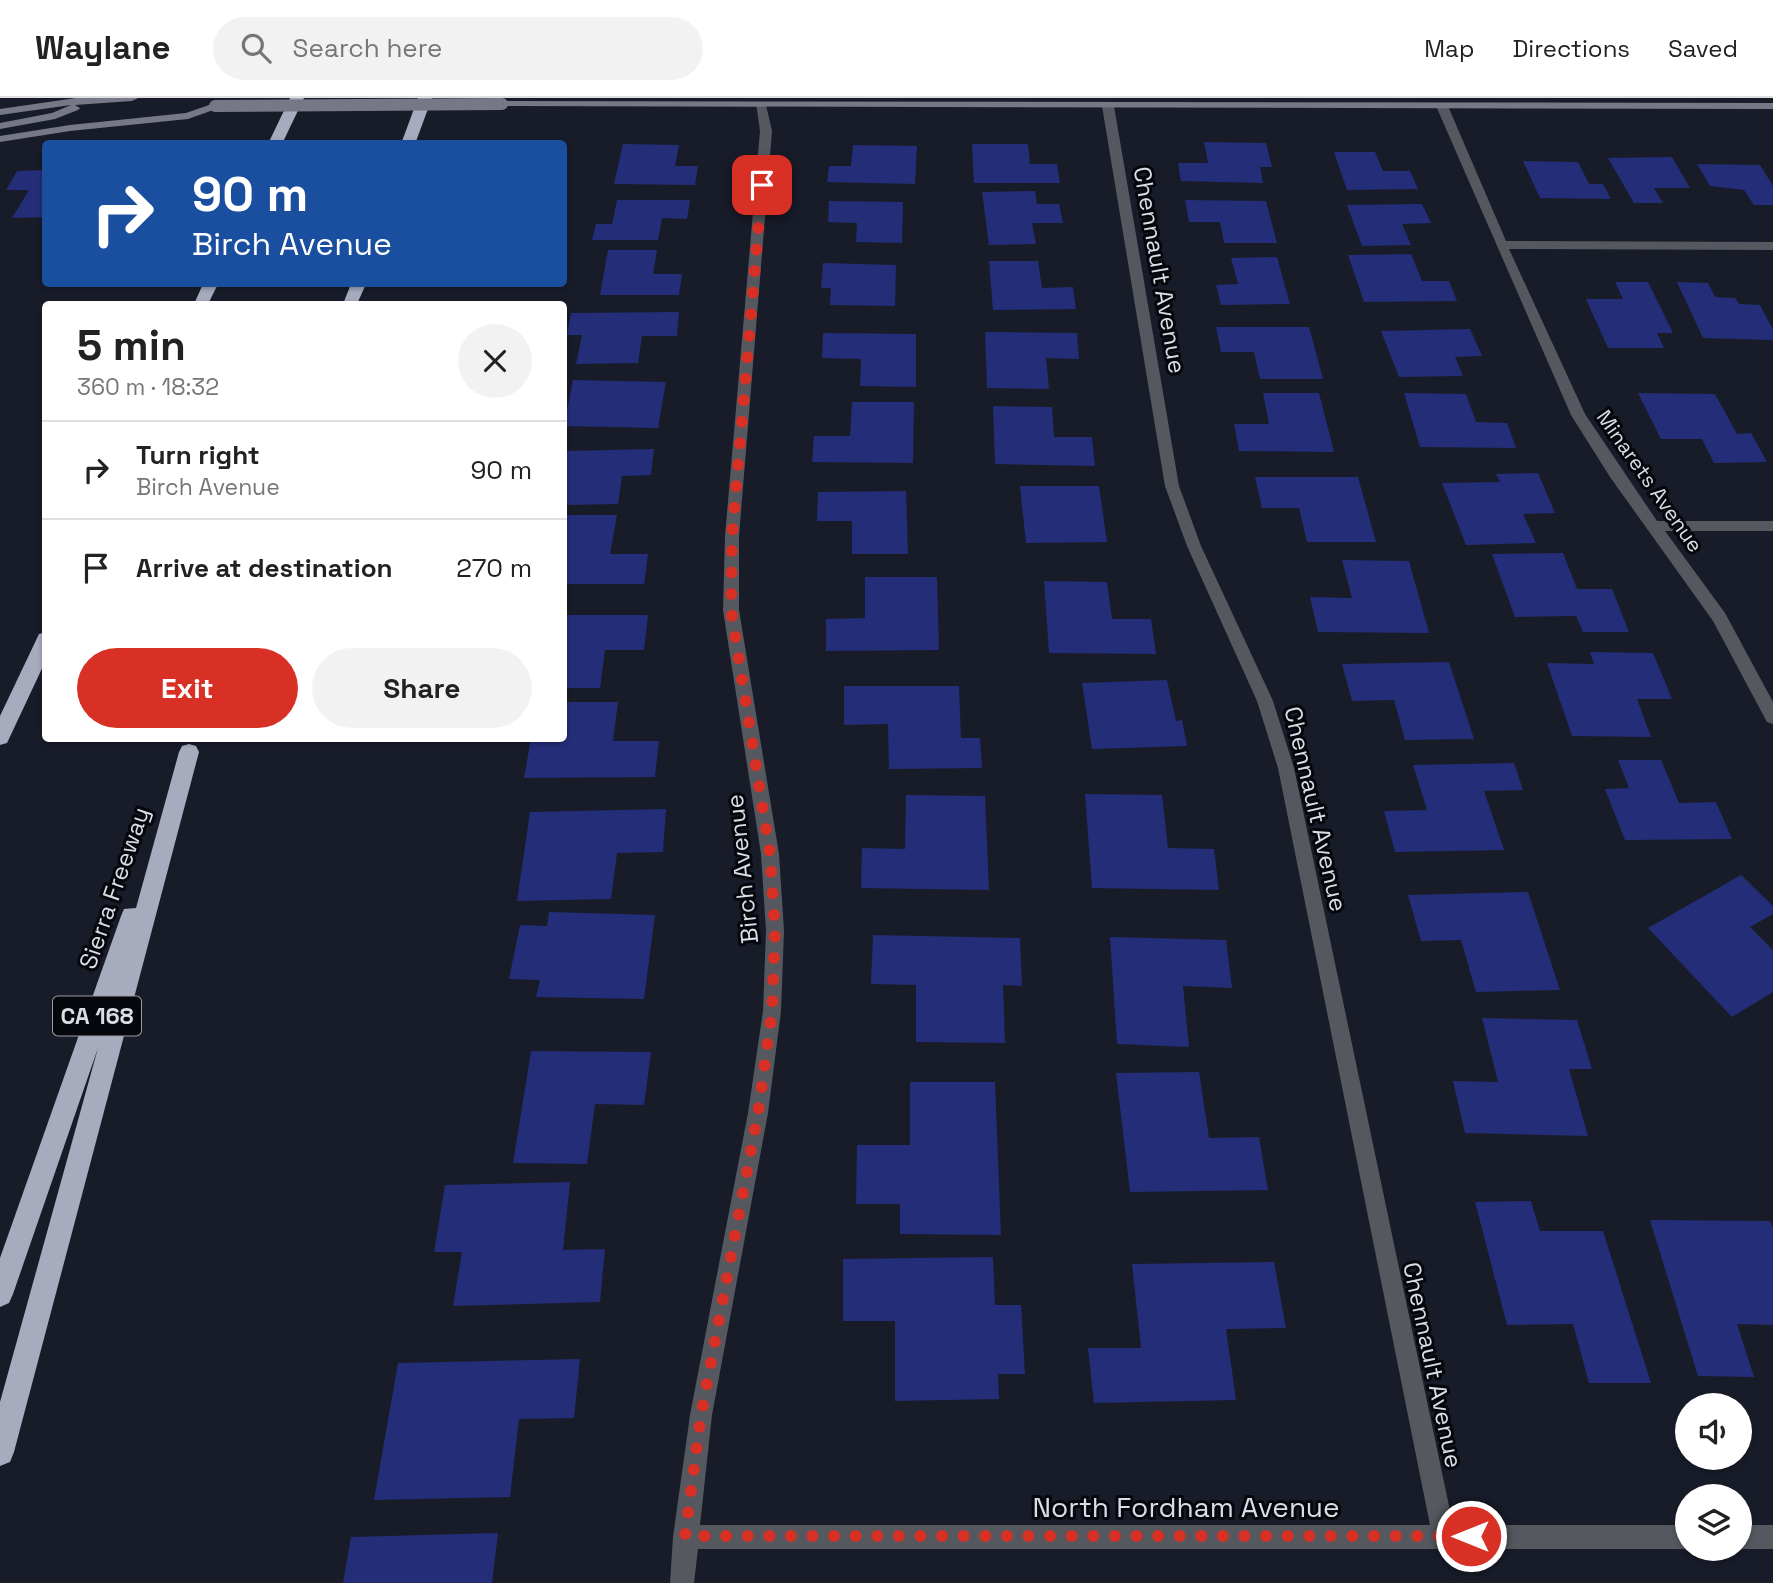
<!DOCTYPE html>
<meta charset="utf-8">
<style>
body{margin:0;font-family:"Space Grotesk",sans-serif;background:#f2f2f2;color:#222;height:100vh;display:flex;flex-direction:column;font-size:26px;white-space:nowrap}
*{box-sizing:border-box;margin:0}
p{font-size:23px;color:#767676}
.icon{flex:none;width:38px;height:38px;fill:none;stroke:currentColor;stroke-width:2;stroke-linecap:round;stroke-linejoin:round}
.map{position:relative;flex:1;overflow:hidden}
.panel{position:absolute;left:42px;top:203px;width:525px;height:441px;display:flex;flex-direction:column;background:#fff;border-radius:7px;box-shadow:0 2px 5px #0004}
.panel>*{flex:none}
.top-card{position:absolute;left:42px;top:42px;width:525px;height:147px;border-radius:7px;box-shadow:0 2px 5px #0004;background:#1a4fa0;color:#fff;overflow:hidden}
.buttons{position:absolute;left:1675px;top:1295px;display:grid;gap:14px}
.buttons a{display:grid;place-items:center;width:77px;height:77px;border-radius:50%;background:#fff;box-shadow:0 2px 5px #0004;font-size:35px}
.pin{position:absolute;display:grid;place-items:center;width:60px;height:60px;color:#fff;margin:-30px;border-radius:14px;box-shadow:0 4px 10px #0006}
.me{position:absolute;width:77px;margin:-38px;rotate:270deg;stroke-linejoin:round;filter:drop-shadow(0 0 5px #0008)}
.turn{display:flex;align-items:center;gap:24px;height:147px;padding:0 35px;font-size:32px}
.turn .icon{width:91px;height:91px;stroke-width:2.5}
.turn b{display:block;font-size:49px;line-height:60px}
.round{display:grid;place-items:center;flex:none;width:74px;height:74px;border-radius:37px;background:#f2f2f2}
.overview{display:flex;align-items:center;justify-content:space-between;height:119px;padding:0 35px}
h1{font-size:42px;font-weight:700;line-height:52px}
.button{display:flex;gap:14px;margin-top:auto;padding:14px 35px}
.button a{flex:1;height:80px;border-radius:42px;background:#d93025;color:#fff;font-size:28px;font-weight:700;line-height:80px;text-align:center}
.button a+a{background:#f2f2f2;color:#222}
ul{padding:0;list-style:none}
li{display:flex;align-items:center;gap:21px;height:98px;padding:0 35px;border-top:2px solid #e0e0e0}
li div{flex:1}
li b{display:block;font-size:26px}
li em{font-style:normal}
header{display:flex;align-items:center;gap:42px;box-sizing:border-box;height:98px;padding:0 35px;background:#fff;border-bottom:2px solid #e0e0e0}
header strong{font-size:33px}
nav{display:flex;gap:38px;margin-inline-start:auto;font-size:24px}
.search{width:490px;height:63px;background:#f2f2f2;display:flex;align-items:center;gap:18px;box-sizing:border-box;padding:0 24px;border-radius:38px;color:#767676;font-size:26px}
.map>svg:first-child{display:block}
</style>
<header>
<strong>Waylane</strong>
<div class="search"><svg class="icon" aria-label="search" viewBox="0 0 24 24"><circle cx="10" cy="10" r="6"/><path d="M15 15l6 6"/></svg>Search here</div>
<nav><a>Map</a><a>Directions</a><a>Saved</a></nav>
</header>
<div class="map">
<svg width="1773" height="1485" viewBox="0 0 1773 1485">
<rect width="100%" height="100%" fill="#181c29"/>
<g fill="#242d77">
<polygon points="1204,44 1266,45 1272,69 1260,69 1263,85 1181,83 1178,65 1208,65"/>
<polygon points="623,46 679,47 675,68 698,68 695,87 614,86"/>
<polygon points="972,46 1028,46 1030,66 1057,66 1060,85 974,85"/>
<polygon points="853,47 917,48 915,86 827,84 829,68 851,68"/>
<polygon points="1334,54 1375,54 1383,73 1410,73 1418,91 1347,92"/>
<polygon points="1672,59 1690,90 1654,90 1663,105 1634,105 1608,60"/>
<polygon points="1523,63 1578,64 1589,86 1603,86 1611,101 1540,100"/>
<polygon points="1697,66 1760,67 1773,88 1773,107 1754,107 1744,92 1710,88"/>
<polygon points="46,72 46,119 12,120 29,92 6,92 17,73"/>
<polygon points="1035,93 1037,106 1059,106 1063,125 1032,125 1036,146 989,147 982,94"/>
<polygon points="617,102 690,102 687,121 662,120 658,142 592,142 596,126 612,126"/>
<polygon points="1185,102 1266,103 1277,145 1224,145 1220,124 1189,124"/>
<polygon points="829,103 903,104 902,145 856,144 857,125 828,124"/>
<polygon points="1422,106 1431,125 1402,126 1411,147 1362,148 1347,107"/>
<polygon points="608,152 657,152 653,176 682,176 679,197 600,197"/>
<polygon points="1411,156 1422,183 1449,183 1457,203 1364,204 1348,157"/>
<polygon points="1277,159 1290,206 1221,207 1216,187 1238,186 1231,160"/>
<polygon points="989,163 1038,163 1042,190 1073,189 1076,211 993,212"/>
<polygon points="823,165 896,167 895,208 830,207 831,190 821,190"/>
<polygon points="1615,184 1648,184 1673,235 1657,235 1664,250 1608,250 1586,201 1623,201"/>
<polygon points="1677,184 1708,185 1715,199 1735,200 1739,206 1760,207 1773,232 1773,242 1703,240"/>
<polygon points="679,214 677,238 642,238 638,265 576,266 582,237 567,237 571,215"/>
<polygon points="1216,229 1309,229 1323,281 1260,281 1254,254 1221,254"/>
<polygon points="1470,231 1482,258 1455,259 1463,278 1399,279 1381,233"/>
<polygon points="985,234 1077,235 1079,261 1046,260 1049,291 987,290"/>
<polygon points="823,235 916,236 916,289 860,288 861,261 822,260"/>
<polygon points="573,282 666,284 658,330 564,328"/>
<polygon points="1263,295 1319,295 1334,354 1239,353 1234,326 1269,326"/>
<polygon points="1404,295 1466,296 1476,324 1507,325 1516,350 1420,349"/>
<polygon points="1638,295 1715,296 1737,336 1751,335 1767,364 1714,365 1702,341 1661,341"/>
<polygon points="852,304 914,304 913,365 812,364 814,338 850,338"/>
<polygon points="993,308 1052,309 1054,339 1092,339 1095,368 995,366"/>
<polygon points="654,351 651,377 622,378 618,406 564,407 564,353"/>
<polygon points="1538,375 1555,415 1523,416 1536,445 1466,447 1442,385 1500,384 1496,376"/>
<polygon points="1255,379 1358,379 1376,444 1307,444 1299,410 1262,410"/>
<polygon points="1020,388 1099,388 1107,444 1026,445"/>
<polygon points="906,393 908,456 852,456 852,423 817,423 818,394"/>
<polygon points="564,417 617,417 610,456 648,456 644,486 564,486"/>
<polygon points="1563,455 1577,491 1612,491 1629,534 1583,534 1576,518 1515,519 1492,456"/>
<polygon points="1342,462 1409,463 1429,535 1318,534 1310,499 1352,500"/>
<polygon points="865,479 937,479 939,552 826,553 826,521 865,520"/>
<polygon points="1044,483 1107,484 1112,521 1151,521 1156,556 1049,555"/>
<polygon points="564,517 648,517 644,552 605,552 600,590 564,590"/>
<polygon points="1590,554 1653,555 1672,601 1637,601 1651,639 1572,638 1547,565 1594,566"/>
<polygon points="1449,564 1474,641 1405,642 1394,602 1352,603 1342,566"/>
<polygon points="1167,582 1176,623 1182,622 1187,648 1092,651 1082,585"/>
<polygon points="844,588 959,588 961,640 980,640 982,670 889,671 888,626 844,627"/>
<polygon points="564,604 618,604 613,643 659,643 655,679 524,680 531,640 564,640"/>
<polygon points="1618,662 1661,662 1679,705 1716,704 1732,741 1625,742 1605,691 1629,690"/>
<polygon points="1514,665 1523,692 1484,693 1504,752 1395,754 1384,713 1427,712 1413,667"/>
<polygon points="1085,696 1162,697 1168,750 1214,751 1219,792 1092,790"/>
<polygon points="906,697 985,698 989,792 861,790 862,750 905,751"/>
<polygon points="666,711 663,754 617,755 611,801 517,803 530,714"/>
<polygon points="1741,777 1773,808 1773,816 1750,829 1773,852 1773,894 1732,919 1648,830"/>
<polygon points="1528,794 1560,892 1476,894 1461,842 1421,843 1408,797"/>
<polygon points="549,814 655,817 644,901 536,899 540,882 509,881 520,827 547,828"/>
<polygon points="873,837 1020,840 1022,888 1003,887 1005,945 916,944 916,887 871,886"/>
<polygon points="1110,839 1226,842 1232,890 1183,888 1189,949 1117,946"/>
<polygon points="1482,920 1577,922 1592,971 1569,971 1588,1038 1465,1035 1453,983 1498,984"/>
<polygon points="531,953 651,954 644,1007 595,1006 587,1066 513,1065"/>
<polygon points="1199,974 1209,1040 1259,1039 1268,1092 1130,1094 1116,975"/>
<polygon points="910,984 995,984 1001,1137 900,1136 900,1106 856,1106 857,1047 910,1047"/>
<polygon points="570,1084 563,1152 605,1151 600,1204 453,1208 462,1154 434,1154 445,1087"/>
<polygon points="1531,1103 1540,1133 1603,1133 1651,1285 1589,1285 1573,1226 1507,1227 1475,1104"/>
<polygon points="1650,1122 1770,1123 1773,1130 1773,1227 1737,1226 1754,1279 1698,1278"/>
<polygon points="993,1159 995,1207 1021,1207 1025,1276 998,1276 999,1301 895,1303 895,1223 843,1223 843,1161"/>
<polygon points="1274,1164 1286,1230 1226,1231 1236,1302 1094,1305 1088,1250 1141,1250 1132,1166"/>
<polygon points="580,1261 574,1320 519,1321 510,1399 374,1402 398,1265"/>
<polygon points="498,1435 492,1485 343,1485 351,1439"/>
</g>
<g fill="none" stroke-linecap="round" stroke-linejoin="round">
<g fill="#55585f" fill-rule="evenodd">
<polygon points="756,5 766,7 772,33 739,438 739,512 779,756 784,833 781,913 768,1015 712,1317 700,1427 1430,1427 1278,670 1257,603 1187,448 1165,388 1102,8 1108,5 1114,8 1179,388 1201,448 1273,603 1294,670 1453,1427 1687,1427 1687,1451 698,1451 694,1485 670,1485 673,1439 690,1317 748,1015 763,913 766,833 761,756 723,512 725,438 760,33"/>
<polygon points="1442,5 1448,8 1506,143 1773,144 1773,152 1509,151 1585,316 1657,423 1773,423 1773,433 1665,433 1725,515 1773,604 1773,626 1767,624 1713,523 1610,379 1571,317 1436,8"/>
<rect x="1740" y="1427" width="33" height="24"/>
</g>
<g fill="#767985" fill-rule="evenodd">
<polygon points="76,0 138,0 132,3 75,7 80,10 78,12 55,21 0,31 0,25 52,15 71,7 0,17 0,11"/>
<polygon points="502,3 1773,5 1773,11 498,8 498,4"/>
<polygon points="215,5 219,6 219,10 188,21 70,33 0,44 0,38 70,27 186,15"/>
</g>
<g fill="#a6abbd" fill-rule="evenodd">
<polygon points="290,0 304,0 282,46 268,46"/>
<polygon points="418,0 432,0 415,46 401,46"/>
<polygon points="203,186 218,186 208,206 194,206"/>
<polygon points="351,186 366,186 357,206 343,206"/>
<polygon points="46,534 46,562 7,645 0,647 0,618 39,536"/>
<polygon points="189,646 196,648 199,654 14,1354 10,1364 0,1368 0,1304 98,950 13,1196 9,1205 0,1209 0,1160 121,818 124,811 136,810 179,654 182,648"/>
</g>
<polyline stroke="#767985" stroke-width="12" points="215,8 502,6"/>
</g>
<g fill="none" stroke-linecap="round" stroke-linejoin="round">
<polyline stroke="#d93025" stroke-width="12" stroke-dasharray="0 21.6" points="762,87 732,438 731,512 770,756 775,833 772,913 758,1015 701,1317 685,1438 1471,1438"/>
</g>
<g text-anchor="middle" dominant-baseline="central" stroke-width="6" stroke-linejoin="round" paint-order="stroke">
<g font-size="21" fill="#dadde6" stroke="#05070c">
<text transform="translate(1650 383) rotate(55)">Minarets Avenue</text>
</g>
<rect fill="#05070c" stroke="#9a9da5" stroke-width="2" x="53" y="898.5" width="88" height="39" rx="5"/>
<g font-size="23" font-weight="bold" fill="#dadde6">
<text x="97" y="918">CA 168</text>
</g>
<g font-size="24" fill="#dadde6" stroke="#05070c">
<text transform="translate(1160 172) rotate(80)">Chennault Avenue</text>
<text transform="translate(1316 711) rotate(77)">Chennault Avenue</text>
<text transform="translate(742 771) rotate(-96)">Birch Avenue</text>
<text transform="translate(114 790) rotate(-71)">Sierra Freeway</text>
<text transform="translate(1433 1267) rotate(78)">Chennault Avenue</text>
</g>
<g font-size="28" fill="#dadde6" stroke="#05070c">
<text x="1186" y="1409">North Fordham Avenue</text>
</g>
</g>
</svg>
<div class="buttons">
<a><svg class="icon" aria-label="sound" viewBox="0 0 24 24"><path d="M4 9h4l5-4v14l-5-4H4zM17 9q2 3 0 6"/></svg></a>
<a><svg class="icon" aria-label="layers" viewBox="0 0 24 24"><path d="M12 4l9 5-9 5-9-5zM3 14l9 5 9-5"/></svg></a>
</div>
<div class="pin" style="left:762px;top:87px;background:#d93025"><svg class="icon" aria-label="arrive" viewBox="0 0 24 24"><path d="M6 21V4h12l-3 4 3 4H6"/></svg></div>
<svg class="me" style="left:1471px;top:1438px" viewBox="-20 -20 40 40"><circle r="17" fill="#d93025" stroke="#fff" stroke-width="3"/><path d="M0-11L8 9 0 5-8 9z" fill="#fff"/></svg>
<div class="top-card">
<div class="turn"><svg class="icon" aria-label="right" viewBox="0 0 24 24"><path d="M7 20v-9h11M14 6l5 5-5 5"/></svg><div><b>90 m</b>Birch Avenue</div></div>
</div>
<section class="panel">
<div class="overview"><div><h1>5 min</h1><p>360 m · 18:32</p></div><a class="round"><svg class="icon" aria-label="close" viewBox="0 0 24 24"><path d="M6 6l12 12M18 6L6 18"/></svg></a></div>
<ul>
<li><svg class="icon" aria-label="right" viewBox="0 0 24 24"><path d="M7 20v-9h11M14 6l5 5-5 5"/></svg><div><b>Turn right</b><p>Birch Avenue</p></div><em>90 m</em></li>
<li><svg class="icon" aria-label="arrive" viewBox="0 0 24 24"><path d="M6 21V4h12l-3 4 3 4H6"/></svg><div><b>Arrive at destination</b></div><em>270 m</em></li>
</ul>
<div class="button"><a>Exit</a><a>Share</a></div>
</section>
</div>
